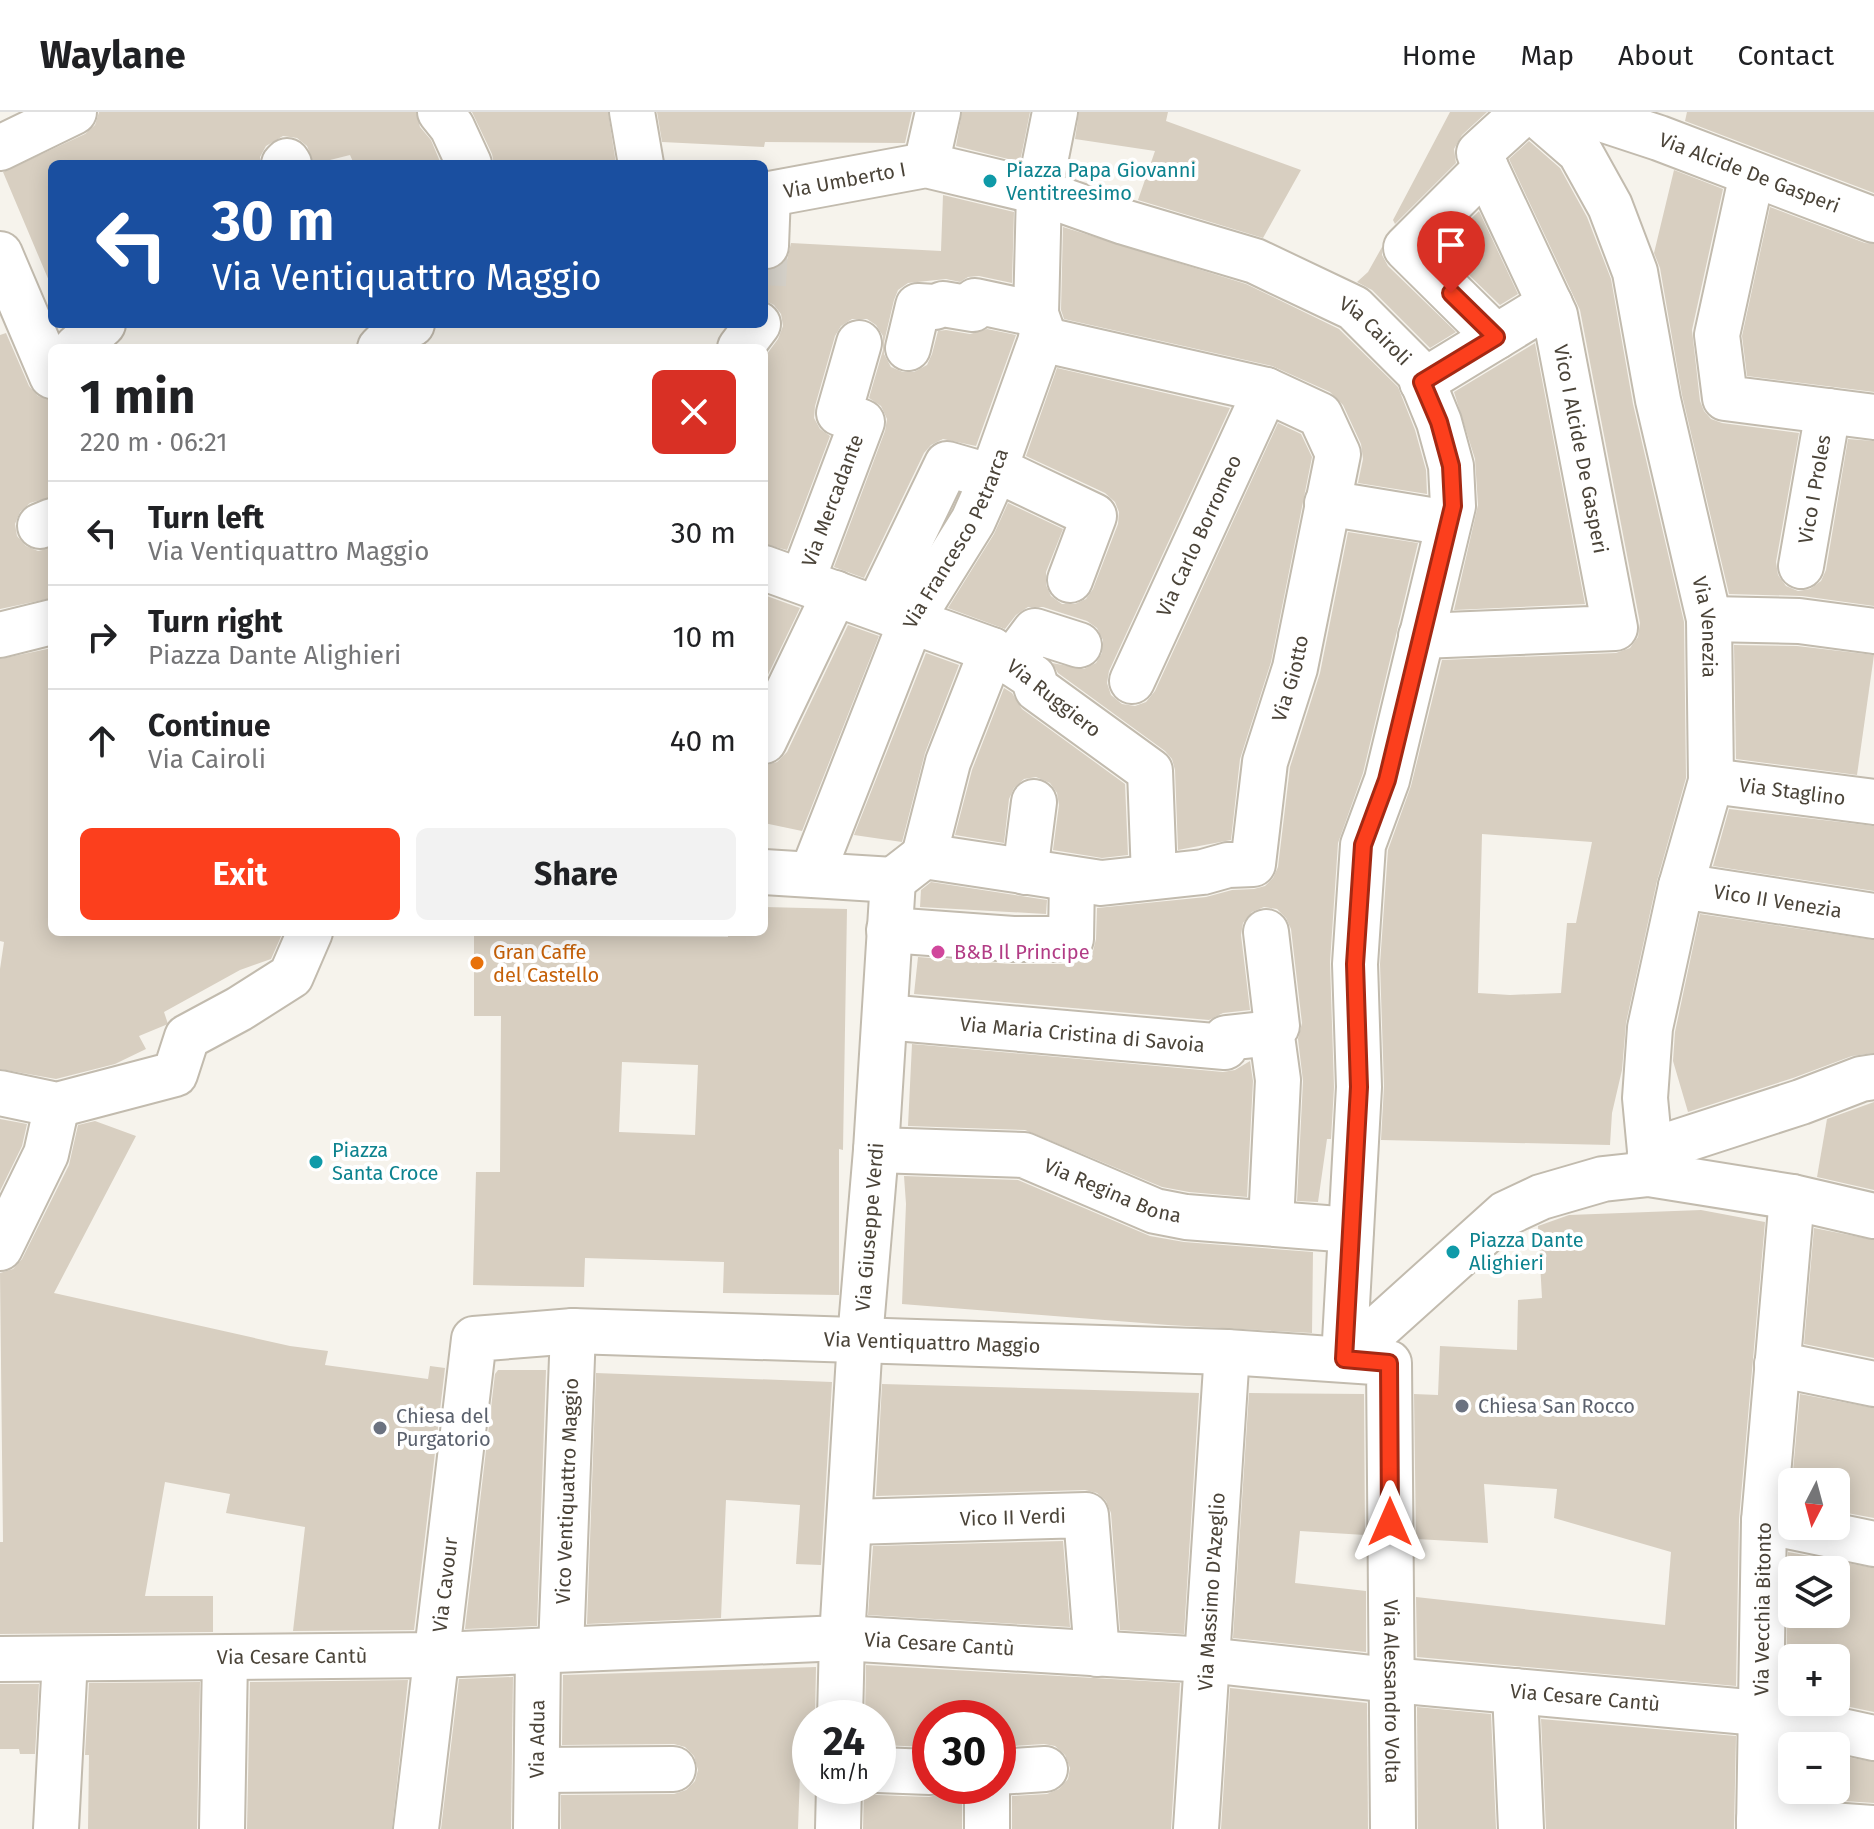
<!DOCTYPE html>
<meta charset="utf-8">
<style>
body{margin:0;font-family:"Fira Sans",sans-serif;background:#f2f2f2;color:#202124;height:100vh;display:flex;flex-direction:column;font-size:30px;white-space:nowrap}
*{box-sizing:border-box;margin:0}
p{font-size:26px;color:#757577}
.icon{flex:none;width:44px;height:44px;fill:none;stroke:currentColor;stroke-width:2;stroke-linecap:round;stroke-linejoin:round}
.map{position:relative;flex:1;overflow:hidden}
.panel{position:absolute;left:48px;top:232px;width:720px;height:592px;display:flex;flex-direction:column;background:#fff;border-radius:12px;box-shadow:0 4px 20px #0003}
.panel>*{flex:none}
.guide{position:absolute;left:48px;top:48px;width:720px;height:168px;border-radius:12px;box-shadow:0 4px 20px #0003;background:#1a4fa0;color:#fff;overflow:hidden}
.needle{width:52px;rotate:186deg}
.controls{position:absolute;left:1778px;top:1356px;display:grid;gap:16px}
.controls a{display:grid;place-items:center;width:72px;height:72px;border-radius:12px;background:#fff;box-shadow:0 4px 20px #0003;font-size:40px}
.speed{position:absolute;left:792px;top:1588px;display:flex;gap:16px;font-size:40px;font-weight:700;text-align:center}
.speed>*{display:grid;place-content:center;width:104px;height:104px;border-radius:50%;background:#fff;box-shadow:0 4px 20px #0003;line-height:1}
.speed small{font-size:20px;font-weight:400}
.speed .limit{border:12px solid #d22;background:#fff;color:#111}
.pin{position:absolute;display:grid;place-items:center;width:68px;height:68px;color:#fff;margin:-82px -34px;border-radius:50% 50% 50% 0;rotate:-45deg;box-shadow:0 0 8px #0007}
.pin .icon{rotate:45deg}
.me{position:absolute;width:88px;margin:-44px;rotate:0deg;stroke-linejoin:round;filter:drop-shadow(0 0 6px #0008)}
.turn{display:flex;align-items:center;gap:28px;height:168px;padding:0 32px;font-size:36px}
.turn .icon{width:104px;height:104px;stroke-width:2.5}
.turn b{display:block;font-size:56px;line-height:68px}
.round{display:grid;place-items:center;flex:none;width:84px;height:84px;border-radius:12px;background:#f2f2f2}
.summary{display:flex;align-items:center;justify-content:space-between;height:136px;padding:0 32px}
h1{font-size:48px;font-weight:700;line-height:60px}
.action{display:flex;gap:16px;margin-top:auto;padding:16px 32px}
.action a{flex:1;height:92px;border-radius:12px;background:#fc3f1d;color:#fff;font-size:32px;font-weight:700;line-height:92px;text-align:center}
.action a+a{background:#f2f2f2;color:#202124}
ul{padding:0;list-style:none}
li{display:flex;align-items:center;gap:24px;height:104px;padding:0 32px;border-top:2px solid #e0e0e0}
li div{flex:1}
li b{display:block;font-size:30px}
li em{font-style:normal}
header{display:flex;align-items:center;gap:48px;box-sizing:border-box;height:112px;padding:0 40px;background:#fff;border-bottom:2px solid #e0e0e0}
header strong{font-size:38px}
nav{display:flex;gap:44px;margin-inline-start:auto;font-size:28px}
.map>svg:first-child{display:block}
</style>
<header>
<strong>Waylane</strong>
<nav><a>Home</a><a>Map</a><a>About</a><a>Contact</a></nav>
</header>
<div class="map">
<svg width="1874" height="1717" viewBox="0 0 1874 1717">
<rect width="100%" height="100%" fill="#f6f3ec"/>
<g fill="#d8cfc1" fill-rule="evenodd">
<polygon points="99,0 416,0 420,15 431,28 441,52 354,52 350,43 314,52 307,34 297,26 283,24 266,34 260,45 260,52 52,52 52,176 3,60 85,22 95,13"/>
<polygon points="472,0 608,0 616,52 494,52 492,42"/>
<polygon points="657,0 912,0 905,31 765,30 764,35 662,30"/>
<polygon points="962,0 1030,0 1020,50 956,34"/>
<polygon points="1079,0 1168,0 1166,9 1301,58 1263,126 1138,88 1155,39 1075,27"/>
<polygon points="1450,0 1487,0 1462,23 1454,37 1456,51 1395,112 1393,108"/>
<polygon points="1687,0 1874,0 1874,81 1685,9"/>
<path d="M1529,29L1560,56L1587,105L1611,167L1633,292L1684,510L1686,666L1657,769L1626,911L1622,958L1612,1001L1610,1033L1381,1028L1384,974L1380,852L1388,738L1411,674L1442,548L1616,541L1630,536L1638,525L1640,511L1580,198L1509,47ZM1482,722L1592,730L1576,811H1567L1561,881L1510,883L1478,881Z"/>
<polygon points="1674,58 1723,77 1692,218 1700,289 1704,299 1711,307 1722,311 1799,321 1776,450 1778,463 1786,474 1798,479 1810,477 1821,469 1826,458 1848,327 1874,329 1874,494 1802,484 1729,482 1682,283 1660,156 1654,141"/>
<polygon points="943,83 1014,100 1012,171 979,164 968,165 960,170 946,167 908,171 898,178 894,188 884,230 884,242 891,255 903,260 914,260 927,253 932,242 938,219 946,218 970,222 987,217 1016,223 976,334 943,327 931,333 924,341 864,466 834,455 885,319 887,307 881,294 869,286 883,238 883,224 876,213 867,207 852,207 841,214 835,224 815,294 814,306 820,317 830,324 787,438 764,432 764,246 778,227 783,214 781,202 774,193 764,188 764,159 777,156 787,148 791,131 941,139"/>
<polygon points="1770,95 1865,131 1874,132 1874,280 1747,264 1742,224"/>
<polygon points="1479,99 1518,182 1500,193 1441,136"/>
<polygon points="1063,115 1246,172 1339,217 1398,275 1415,318 1426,358 1427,382 1358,371 1363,347 1361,332 1343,293 1330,280 1272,254 1064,207 1061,198"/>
<polygon points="1382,135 1382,143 1388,154 1456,220 1430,236 1372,178 1357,170 1368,160"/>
<polygon points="6,221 29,274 38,284 52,288 52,385 30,391 20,400 15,412 17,424 26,434 38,439 52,436 52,486 0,497 0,223"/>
<polygon points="1535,231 1585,492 1454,498 1478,393 1475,347 1454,280"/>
<polygon points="1057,256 1230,296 1109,559 1107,571 1111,583 1122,592 1135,594 1146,590 1155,579 1278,311 1301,322 1312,345 1271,550 1240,647 1231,728 1178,738 1175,658 1172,647 1165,639 1058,561 1052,551 1084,557 1096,551 1102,541 1103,528 1097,516 1087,509 1043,495 1028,495 1016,503 1005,517 948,496 994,422 1008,391 1063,417 1046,460 1046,473 1051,484 1062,492 1075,492 1086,487 1093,477 1118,412 1119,400 1115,390 1105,381 1026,344"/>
<polygon points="1348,420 1418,431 1363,661 1338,731 1330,850 1334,975 1331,1027 1327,1027 1318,1090 1297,1089 1303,969 1298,927 1302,911 1291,817 1286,806 1277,797 1264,795 1252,800 1243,811 1241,823 1250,898 1223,901 1209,908 914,882 918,845 1011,852 1072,852 1084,848 1093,839 1096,827 1097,796 1206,785 1232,778 1254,777 1265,774 1273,766 1278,755 1290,655 1320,561"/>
<polygon points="764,483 800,496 764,571"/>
<polygon points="848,513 879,524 802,719 764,711 764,654 777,650 787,640"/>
<polygon points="1734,533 1797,534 1874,543 1857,663 1736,647"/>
<polygon points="52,536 52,820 283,820 271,847 240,858 164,900 168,912 139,924 146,937 115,952 56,967 0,957 0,857 4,830 0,829 0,547"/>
<polygon points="926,541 959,553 925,641 902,730 854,723"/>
<polygon points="1004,576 1012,581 1022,597 1125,672 1128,743 1102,746 1053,738 1059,693 1057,681 1050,671 1036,665 1024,667 1014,676 1009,687 1004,731 955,723 972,658"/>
<polygon points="1729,697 1874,714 1874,779 1713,754"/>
<polygon points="931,770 1047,788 1046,802 920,795 921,778"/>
<path d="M764,795L847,797L843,1038L839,1037V1183L723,1181L724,1150L585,1146L584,1175L473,1173L476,1060H500L501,904H474V820H592V824L728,825V820H764ZM622,950L698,953L695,1023L619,1020Z"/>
<polygon points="1700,802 1874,828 1874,941 1852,944 1793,966 1688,1000 1673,949 1675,920"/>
<polygon points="912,932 1223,960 1235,958 1250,949 1253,969 1247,1085 1189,1080 1162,1075 1025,1018 908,1014"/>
<polygon points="1874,990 1874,1078 1817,1065 1827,1007"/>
<polygon points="0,1007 27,1012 22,1034 0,1079"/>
<polygon points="95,1009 136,1024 54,1181 290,1234 328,1239 325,1253 428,1267 430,1254 445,1256 414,1518 293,1519 305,1415 226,1401 230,1382 165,1370 145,1484 213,1484 213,1520 0,1522 0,1430 3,1430 0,1161 13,1157 22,1147 69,1053 78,1013"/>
<polygon points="904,1064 1018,1068 1150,1124 1184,1130 1313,1140 1312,1221 1168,1213 902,1192 906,1092"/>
<polygon points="1701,1098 1765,1110 1739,1407 1736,1574 1417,1545 1416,1485 1665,1513 1671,1440 1554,1406 1557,1377 1484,1372 1488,1431 1416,1427 1414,1282 1438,1283 1440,1234 1517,1238 1518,1188 1542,1186 1538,1114 1569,1103"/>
<polygon points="1814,1116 1874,1128 1874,1246 1804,1232"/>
<polygon points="498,1258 546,1258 537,1514 465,1517 495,1262"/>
<polygon points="596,1261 832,1270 821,1453 796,1452 800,1393 726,1388 721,1506 587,1512"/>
<polygon points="882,1272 1199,1281 1184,1522 1120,1518 1111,1401 1106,1389 1097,1381 1085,1378 876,1384"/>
<polygon points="1249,1281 1364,1282 1365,1423 1300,1419 1295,1471 1366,1479 1366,1540 1233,1526"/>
<polygon points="1800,1282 1874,1296 1874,1406 1836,1399 1836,1370 1792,1370"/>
<polygon points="1063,1429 1070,1515 868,1503 873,1434"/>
<path d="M1788,1440L1874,1456V1600L1826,1590H1836V1546H1792V1583L1786,1581ZM1792,1458H1836V1502H1792Z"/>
<polygon points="866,1553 1180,1571 1171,1717 1012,1717 1012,1684 1047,1682 1059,1677 1068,1667 1070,1656 1065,1643 1055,1634 1044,1632 998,1635 998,1606 930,1606 930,1635 878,1633 878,1606 865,1606"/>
<polygon points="816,1555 815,1606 807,1606 808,1632 801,1632 798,1717 561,1717 561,1683 674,1682 686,1678 695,1669 698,1658 694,1644 685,1635 674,1632 562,1633 563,1563"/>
<polygon points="513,1565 511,1717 441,1717 459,1567"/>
<polygon points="408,1568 392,1717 247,1717 250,1570"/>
<polygon points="200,1570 197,1717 88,1717 89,1643 85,1643 89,1571"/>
<polygon points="0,1572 39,1572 35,1642 20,1642 19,1637 0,1637"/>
<polygon points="1230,1576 1367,1591 1368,1717 1221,1717"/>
<polygon points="1417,1595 1491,1602 1496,1717 1418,1717"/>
<polygon points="1541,1607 1736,1624 1734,1717 1546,1717"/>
<polygon points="1785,1632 1793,1634 1792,1678 1836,1678 1836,1643 1874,1650 1874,1691 1785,1685"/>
<polygon points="950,1674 962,1675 962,1717 863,1717 864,1678 877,1683 929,1685 941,1682"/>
</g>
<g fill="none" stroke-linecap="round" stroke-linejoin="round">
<polyline stroke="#d4d0c8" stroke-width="44" stroke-dasharray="44 22" stroke-linecap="butt" points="764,173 766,134"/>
<g stroke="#c2bbae" stroke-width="48">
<g id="minor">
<polyline points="440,0 452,15 469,52"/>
<polyline points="632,0 641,52"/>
<path id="s1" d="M1534,0L1580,40L1610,94L1635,160L1658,288L1709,507L1711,669L1681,774L1650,916L1645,986L1650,1039L1649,1062"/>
<path id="s2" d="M1580,0L1659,26L1874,108"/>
<polyline points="0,36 74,0"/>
<polyline points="284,52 287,49 289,52"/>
<polyline points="926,53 938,0"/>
<polyline points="1486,56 1406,136 1496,225"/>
<polyline points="1752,62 1717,223 1725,286 1874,305"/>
<path id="s3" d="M764,83L926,53L1039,80L1124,110L1255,149L1354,196L1419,261L1439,310L1451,354L1453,394L1387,668L1363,733L1355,852L1359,975L1344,1247L1505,1102L1541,1085L1603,1067L1649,1062L1792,1085L1874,1104"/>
<polyline points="766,134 768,82"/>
<polyline points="0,142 52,264"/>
<polyline points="76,236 103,212"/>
<polyline points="380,236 399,217 412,212"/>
<polyline points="740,236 758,212"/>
<polyline points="908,236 918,194 935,195 943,192 973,197 975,189 1036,202"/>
<polyline points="1422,270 1550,192"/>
<polyline points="995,357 1094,404 1070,468"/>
<polyline points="1327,391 1448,411"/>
<polyline points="40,414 52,409"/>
<path id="s4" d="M1801,454L1828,299"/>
<polyline points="764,456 992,538 1033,565 1037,577 1150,659 1154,764"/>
<path id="s5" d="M802,469L862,310L839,301L859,231"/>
<polyline points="878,495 947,352 992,365"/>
<polyline points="1709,507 1799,509 1874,519"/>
<polyline points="0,523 52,510"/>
<polyline points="1421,524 1615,516 1555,203 1479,41 1524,0"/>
<polyline points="1011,551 1035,519 1079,533"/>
<path id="s6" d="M1132,569L1266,278"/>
<polyline points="764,629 835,481"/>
<path id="s7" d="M1711,669L1874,690"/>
<polyline points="924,744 948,650 992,538"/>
<polyline points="764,760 893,768"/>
<polyline points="1025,760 1034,690"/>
<path id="s8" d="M812,762L912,507L973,409L989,373L1043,222L1036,202L1039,80L1055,0"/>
<path id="s9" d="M893,768L924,744L1101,771L1203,760L1228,753L1253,752L1265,650L1295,556L1338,342L1320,303L1266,278L1041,227"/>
<path id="s10" d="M1681,774L1874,804"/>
<polyline points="889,818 1013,827 1071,827 1072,767"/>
<polyline points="1266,820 1277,914 1271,917 1278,968 1271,1111"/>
<path id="s11" d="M885,905L1225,935L1226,926L1272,921"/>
<polyline points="0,981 57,993 175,962 187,925 239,897 291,864 310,820"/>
<path id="s12" d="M876,1038L1024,1043L1155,1099L1186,1105L1351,1118"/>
<polyline points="1650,1039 1801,990 1861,967 1874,965"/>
<polyline points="0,1136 46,1042 57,993"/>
<polyline points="1777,1252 1874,1272"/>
<polyline points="1764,1409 1874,1432"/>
<path id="s13" d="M851,1410L1086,1403L1097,1542"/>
<path id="s14" d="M561,1537L573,1219"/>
<path id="s15" d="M0,1547L437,1543L842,1526L1207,1548L1391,1568L1759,1601L1874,1626"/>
<polyline points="1515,1579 1521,1717"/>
<path id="s16" d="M840,1606L842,1526L860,1227L876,1038L893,768"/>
<polyline points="537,1658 673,1657"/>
<polyline points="878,1658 930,1660"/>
<polyline points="998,1660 1045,1657"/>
<polyline points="987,1674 987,1717"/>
<polyline points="1759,1708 1874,1716"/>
<polyline points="56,1717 65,1547"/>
<polyline points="222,1717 225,1546"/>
<path id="s17" d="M416,1717L474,1227L573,1219L1227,1240L1389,1251L1393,1717"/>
<path id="s18" d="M536,1717L538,1539"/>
<polyline points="838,1717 839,1674"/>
<path id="s19" d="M1196,1717L1227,1240"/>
<path id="s20" d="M1759,1717L1764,1409L1792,1085"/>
</g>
</g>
<use href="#minor" stroke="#fff" stroke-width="44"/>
</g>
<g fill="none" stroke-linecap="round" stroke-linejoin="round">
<g stroke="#a42913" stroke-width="20">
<polyline id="route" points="1390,1410 1389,1251 1344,1247 1359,975 1355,852 1363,733 1387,668 1453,394 1451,354 1439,310 1422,270 1496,225 1451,181"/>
</g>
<use href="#route" stroke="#fc3f1d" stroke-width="14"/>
</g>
<g fill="#0f9aa8" stroke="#fff" stroke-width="3">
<circle cx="990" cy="69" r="8"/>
<circle cx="316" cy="1050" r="8"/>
<circle cx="1453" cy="1140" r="8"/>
</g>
<circle fill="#d1479c" stroke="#fff" stroke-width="3" cx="938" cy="840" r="8"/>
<circle fill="#e8710a" stroke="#fff" stroke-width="3" cx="477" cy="851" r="8"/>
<g fill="#6b7280" stroke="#fff" stroke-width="3">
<circle cx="1462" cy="1294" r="8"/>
<circle cx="380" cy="1316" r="8"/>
</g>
<g text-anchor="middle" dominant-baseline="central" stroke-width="8" stroke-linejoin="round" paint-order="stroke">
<g font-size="20" fill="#0d838f" stroke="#fff" text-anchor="start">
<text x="1006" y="58">Piazza Papa Giovanni<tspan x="1006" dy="23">Ventitreesimo</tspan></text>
<text x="332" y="1038">Piazza<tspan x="332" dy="23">Santa Croce</tspan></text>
<text x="1469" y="1128">Piazza Dante<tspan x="1469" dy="23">Alighieri</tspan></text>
</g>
<g font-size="20" fill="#4b4439" stroke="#fff">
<text stroke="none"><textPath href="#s2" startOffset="180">Via Alcide De Gasperi</textPath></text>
<text stroke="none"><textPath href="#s3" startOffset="82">Via Umberto I</textPath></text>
<text stroke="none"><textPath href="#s3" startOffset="648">Via Cairoli</textPath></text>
<text transform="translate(1581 337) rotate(79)">Vico I Alcide De Gasperi</text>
<text stroke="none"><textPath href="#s4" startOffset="78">Vico I Proles</textPath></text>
<text stroke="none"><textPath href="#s5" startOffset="86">Via Mercadante</textPath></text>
<text stroke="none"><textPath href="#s6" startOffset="160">Via Carlo Borromeo</textPath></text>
<text stroke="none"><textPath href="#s8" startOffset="366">Via Francesco Petrarca</textPath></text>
<text stroke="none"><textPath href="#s1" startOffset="556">Via Venezia</textPath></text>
<text stroke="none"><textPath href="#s9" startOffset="562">Via Giotto</textPath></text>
<text transform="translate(1054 586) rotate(38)">Via Ruggiero</text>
<text stroke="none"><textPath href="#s7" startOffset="82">Via Staglino</textPath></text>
<text stroke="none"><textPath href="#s10" startOffset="98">Vico II Venezia</textPath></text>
<text stroke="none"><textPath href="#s11" startOffset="198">Via Maria Cristina di Savoia</textPath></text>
<text stroke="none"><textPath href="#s12" startOffset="244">Via Regina Bona</textPath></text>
<text stroke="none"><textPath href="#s16" startOffset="492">Via Giuseppe Verdi</textPath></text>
<text stroke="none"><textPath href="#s17" startOffset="952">Via Ventiquattro Maggio</textPath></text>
<text stroke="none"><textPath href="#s14" startOffset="158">Vico Ventiquattro Maggio</textPath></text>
<text stroke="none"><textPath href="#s13" startOffset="162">Vico II Verdi</textPath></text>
<text stroke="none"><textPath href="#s17" startOffset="246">Via Cavour</textPath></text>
<text stroke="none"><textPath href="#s19" startOffset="238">Via Massimo D'Azeglio</textPath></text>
<text stroke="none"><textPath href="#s20" startOffset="220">Via Vecchia Bitonto</textPath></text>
<text stroke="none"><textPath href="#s15" startOffset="940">Via Cesare Cantù</textPath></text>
<text stroke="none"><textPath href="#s15" startOffset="292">Via Cesare Cantù</textPath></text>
<text stroke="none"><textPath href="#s17" startOffset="1738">Via Alessandro Volta</textPath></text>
<text stroke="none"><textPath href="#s15" startOffset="1588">Via Cesare Cantù</textPath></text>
<text stroke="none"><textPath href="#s18" startOffset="90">Via Adua</textPath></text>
</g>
<g font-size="20" fill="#c56008" stroke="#fff" text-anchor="start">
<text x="493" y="840">Gran Caffe<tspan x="493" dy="23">del Castello</tspan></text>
</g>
<g font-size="20" fill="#b23c85" stroke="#fff" text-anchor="start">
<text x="954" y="840">B&amp;B Il Principe</text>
</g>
<g font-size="20" fill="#5b616d" stroke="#fff" text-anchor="start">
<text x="1478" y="1294">Chiesa San Rocco</text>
<text x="396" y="1304">Chiesa del<tspan x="396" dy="23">Purgatorio</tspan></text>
</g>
</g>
</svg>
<div class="controls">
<a><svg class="needle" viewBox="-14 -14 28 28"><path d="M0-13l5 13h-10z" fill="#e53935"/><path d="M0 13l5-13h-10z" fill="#757577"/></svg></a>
<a><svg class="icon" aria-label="layers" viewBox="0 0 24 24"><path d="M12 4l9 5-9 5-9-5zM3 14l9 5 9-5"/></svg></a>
<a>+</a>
<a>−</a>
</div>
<div class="speed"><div>24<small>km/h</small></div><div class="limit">30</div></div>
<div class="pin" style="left:1451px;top:181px;background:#d93025"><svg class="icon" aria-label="arrive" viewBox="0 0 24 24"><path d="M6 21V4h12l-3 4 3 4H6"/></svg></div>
<svg class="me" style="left:1390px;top:1410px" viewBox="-20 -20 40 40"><path d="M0-17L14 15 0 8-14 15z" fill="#fc3f1d" stroke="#fff" stroke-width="4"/></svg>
<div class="guide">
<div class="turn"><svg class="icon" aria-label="left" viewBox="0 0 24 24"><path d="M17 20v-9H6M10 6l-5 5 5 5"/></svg><div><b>30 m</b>Via Ventiquattro Maggio</div></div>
</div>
<section class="panel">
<div class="summary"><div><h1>1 min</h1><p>220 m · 06:21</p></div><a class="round" style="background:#d93025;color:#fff"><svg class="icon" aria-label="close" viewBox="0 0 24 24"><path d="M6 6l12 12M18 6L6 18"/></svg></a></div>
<ul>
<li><svg class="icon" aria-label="left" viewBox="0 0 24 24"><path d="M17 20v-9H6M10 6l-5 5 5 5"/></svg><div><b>Turn left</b><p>Via Ventiquattro Maggio</p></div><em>30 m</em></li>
<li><svg class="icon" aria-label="right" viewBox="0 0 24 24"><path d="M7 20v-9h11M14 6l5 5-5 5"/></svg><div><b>Turn right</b><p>Piazza Dante Alighieri</p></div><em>10 m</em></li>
<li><svg class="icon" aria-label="ahead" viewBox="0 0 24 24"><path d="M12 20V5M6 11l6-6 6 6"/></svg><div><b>Continue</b><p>Via Cairoli</p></div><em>40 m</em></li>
</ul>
<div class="action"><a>Exit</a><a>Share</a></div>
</section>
</div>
